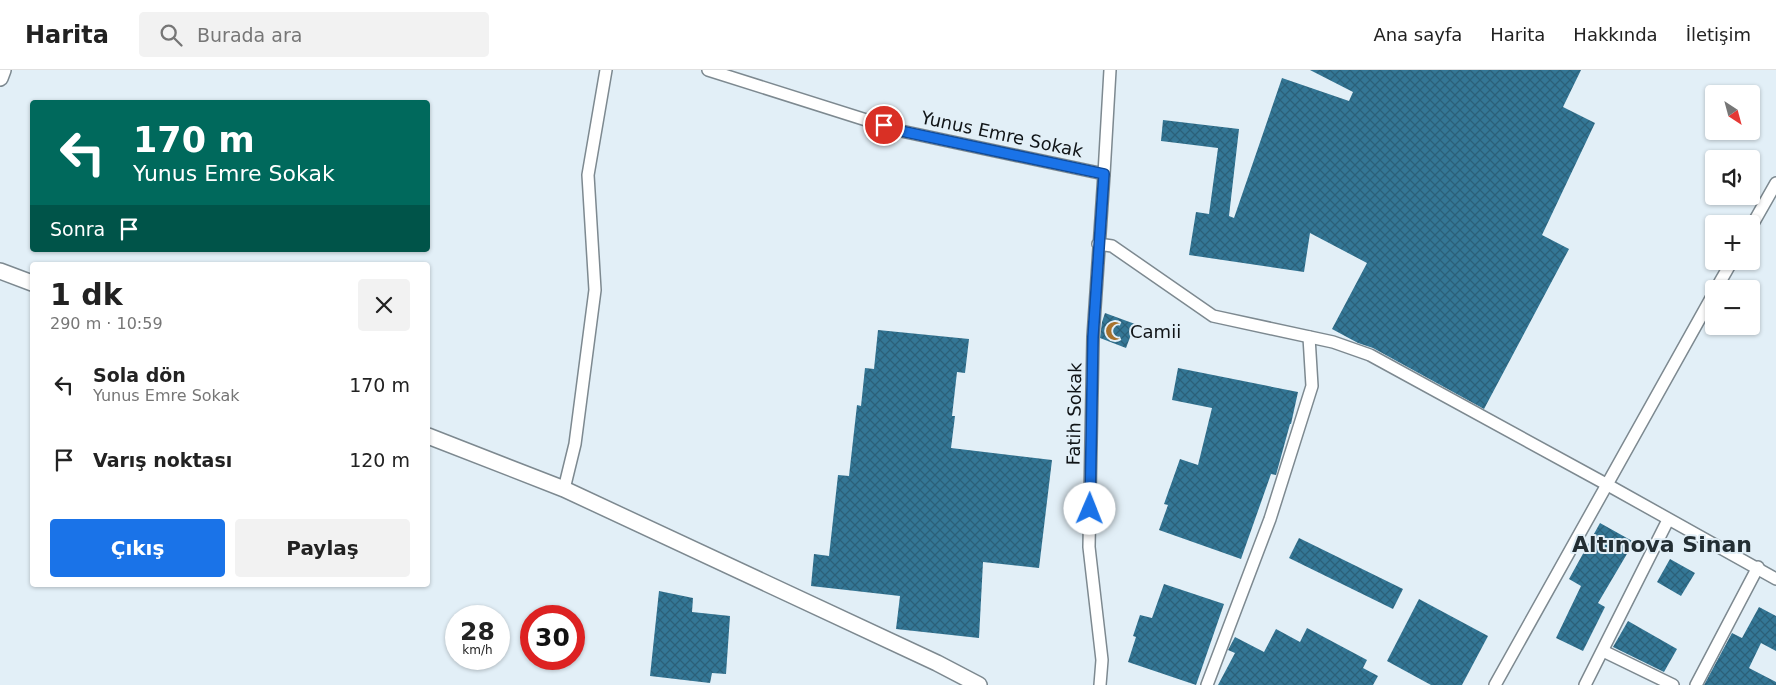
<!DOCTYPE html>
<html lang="tr">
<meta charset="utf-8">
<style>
body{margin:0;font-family:"DejaVu Sans",sans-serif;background:#f2f2f2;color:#222;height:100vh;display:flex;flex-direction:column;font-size:19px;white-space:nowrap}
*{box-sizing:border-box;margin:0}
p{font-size:16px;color:#767676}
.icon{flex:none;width:28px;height:28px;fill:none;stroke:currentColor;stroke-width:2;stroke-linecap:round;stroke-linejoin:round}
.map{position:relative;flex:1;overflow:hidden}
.sheet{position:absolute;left:30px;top:192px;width:400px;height:325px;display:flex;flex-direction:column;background:#fff;border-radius:5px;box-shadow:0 1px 4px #0004}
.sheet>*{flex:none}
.banner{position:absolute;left:30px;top:30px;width:400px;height:152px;border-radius:5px;box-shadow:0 1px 4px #0004;background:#00695c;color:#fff;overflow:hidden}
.needle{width:32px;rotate:144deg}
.fabs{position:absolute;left:1705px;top:15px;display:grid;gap:10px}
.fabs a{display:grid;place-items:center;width:55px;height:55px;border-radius:5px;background:#fff;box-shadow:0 1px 4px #0004;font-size:25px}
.speed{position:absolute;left:445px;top:535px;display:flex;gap:10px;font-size:25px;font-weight:700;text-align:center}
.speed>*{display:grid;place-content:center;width:65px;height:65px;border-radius:50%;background:#fff;box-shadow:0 1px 4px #0004;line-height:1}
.speed small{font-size:12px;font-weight:400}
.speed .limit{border:8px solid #d22;background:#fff;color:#111}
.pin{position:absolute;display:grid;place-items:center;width:42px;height:42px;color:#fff;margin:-21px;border:2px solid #fff;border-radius:50%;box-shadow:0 1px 5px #0007}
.me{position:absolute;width:55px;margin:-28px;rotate:1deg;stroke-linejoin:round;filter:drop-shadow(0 0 4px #0008)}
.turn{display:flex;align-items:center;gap:18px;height:105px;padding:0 20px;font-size:22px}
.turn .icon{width:65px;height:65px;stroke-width:2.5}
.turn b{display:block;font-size:35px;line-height:42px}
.then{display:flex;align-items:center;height:48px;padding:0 20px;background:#0003;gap:10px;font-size:19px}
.round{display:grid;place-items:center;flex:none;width:52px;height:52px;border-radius:5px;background:#f2f2f2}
.summary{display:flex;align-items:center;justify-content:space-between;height:85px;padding:0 20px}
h1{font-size:30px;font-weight:700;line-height:38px}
.primary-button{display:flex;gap:10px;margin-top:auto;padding:10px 20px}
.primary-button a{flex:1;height:58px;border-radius:5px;background:#1a73e8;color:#fff;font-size:20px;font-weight:700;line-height:58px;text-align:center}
.primary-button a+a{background:#f2f2f2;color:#222}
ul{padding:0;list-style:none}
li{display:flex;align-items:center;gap:15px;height:75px;padding:0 20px}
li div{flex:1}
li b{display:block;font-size:19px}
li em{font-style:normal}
header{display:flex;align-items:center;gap:30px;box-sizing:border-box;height:70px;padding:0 25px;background:#fff;border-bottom:1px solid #e0e0e0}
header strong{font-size:24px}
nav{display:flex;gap:28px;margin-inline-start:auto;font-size:18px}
.search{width:350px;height:45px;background:#f2f2f2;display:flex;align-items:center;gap:12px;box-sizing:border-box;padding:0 18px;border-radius:5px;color:#767676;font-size:19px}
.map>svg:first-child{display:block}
</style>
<header>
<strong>Harita</strong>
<div class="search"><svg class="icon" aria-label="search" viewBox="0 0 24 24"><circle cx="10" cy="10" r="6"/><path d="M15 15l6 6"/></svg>Burada ara</div>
<nav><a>Ana sayfa</a><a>Harita</a><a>Hakkında</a><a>İletişim</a></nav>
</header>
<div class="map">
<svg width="1776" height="615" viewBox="0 0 1776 615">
<defs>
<pattern id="building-cross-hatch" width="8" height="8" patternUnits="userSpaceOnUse" patternTransform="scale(1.25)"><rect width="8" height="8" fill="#347796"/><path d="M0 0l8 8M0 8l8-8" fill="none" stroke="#2b6079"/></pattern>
</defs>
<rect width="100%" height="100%" fill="#e2eff7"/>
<g fill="url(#building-cross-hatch)">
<polygon points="1310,0 1581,0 1563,37 1595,53 1542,165 1569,179 1484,339 1373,278 1358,273 1332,259 1367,193 1310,163 1304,202 1189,185 1196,142 1209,144 1218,78 1161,71 1163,50 1239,59 1229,146 1234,148 1282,8 1349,31 1353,22"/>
<polygon points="1105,243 1135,254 1126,278 1100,268 1102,252"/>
<polygon points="878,260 969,269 965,303 957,302 952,346 955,346 951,378 1052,390 1039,498 983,492 979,568 896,559 900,526 811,516 814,484 829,486 838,405 849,406 857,335 861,336 865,298 874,299"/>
<polygon points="1178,298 1298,322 1291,354 1290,354 1276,405 1271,404 1241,489 1159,460 1168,435 1164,434 1180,389 1198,395 1212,338 1172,330"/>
<polygon points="1600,453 1634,472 1598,533 1605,537 1583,581 1556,568 1581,516 1569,509"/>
<polygon points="1299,468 1403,519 1393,539 1289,488"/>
<polygon points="1670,489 1695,503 1681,526 1657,512"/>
<polygon points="1164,514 1224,534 1196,615 1128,592 1136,567 1133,566 1140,545 1152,548"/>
<polygon points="659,521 693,528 692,542 730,546 726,604 712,603 710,613 650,606"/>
<polygon points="1419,529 1488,566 1462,615 1431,615 1387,591"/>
<polygon points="1759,537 1776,546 1776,581 1761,573 1749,598 1776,612 1776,615 1704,615 1732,563 1742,568"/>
<polygon points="1628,551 1677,579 1664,602 1613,577"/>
<polygon points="1307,558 1367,590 1363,598 1378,606 1373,615 1218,615 1235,583 1228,580 1235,567 1264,582 1276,559 1300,572"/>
</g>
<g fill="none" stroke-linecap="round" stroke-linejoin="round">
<g stroke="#7d8990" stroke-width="14">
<g id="minor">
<polyline points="708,0 901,61 1104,104 1110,0"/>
<polyline points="1751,157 1776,113"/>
<polyline points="1098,174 1112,176 1213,246 1333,272 1370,285 1606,414 1776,509"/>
<polyline points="1716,219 1732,191"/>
<polyline points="564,419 575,374 595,220 588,105 606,0"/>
<polyline points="1603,581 1673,615"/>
<polyline points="1100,615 1102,590 1089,477 1093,267 1104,104"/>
<polyline points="1207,615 1270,449 1312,316 1309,267"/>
<polyline points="1495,615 1714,223"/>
<polyline points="1585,615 1668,450"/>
<polyline points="1696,615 1758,497"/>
</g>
</g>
<g stroke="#7d8990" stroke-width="18">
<g id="tertiary">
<polyline points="0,8 3,0"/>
<polyline points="0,201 32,213"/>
<polyline points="428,366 564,419 937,593 979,615"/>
</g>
</g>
<use href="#minor" stroke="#fff" stroke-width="11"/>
<use href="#tertiary" stroke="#fff" stroke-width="15"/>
</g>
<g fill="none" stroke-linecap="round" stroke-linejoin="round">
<g stroke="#114b97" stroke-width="12">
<polyline id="route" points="884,55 901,61 1104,104 1093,267 1090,439"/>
</g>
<use href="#route" stroke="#1a73e8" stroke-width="9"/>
</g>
<defs>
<g id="mosque-bare" transform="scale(1.5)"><path d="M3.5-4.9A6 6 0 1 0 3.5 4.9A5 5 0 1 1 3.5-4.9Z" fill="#a8722c" stroke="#e2eff7" stroke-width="2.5" paint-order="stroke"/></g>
</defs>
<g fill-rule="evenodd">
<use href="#mosque-bare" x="1115" y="261"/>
</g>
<g text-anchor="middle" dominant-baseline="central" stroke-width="4" stroke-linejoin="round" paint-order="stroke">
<g font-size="18" fill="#101417" stroke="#e2eff7">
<text transform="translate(1002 64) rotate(12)">Yunus Emre Sokak</text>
<text transform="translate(1074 344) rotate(-89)">Fatih Sokak</text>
</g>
<g font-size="18" fill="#101417" stroke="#e2eff7" text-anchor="start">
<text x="1130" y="261">Camii</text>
</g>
<g font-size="22" font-weight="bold" fill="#232e33" stroke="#e2eff7">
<text x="1662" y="474">Altınova Sinan</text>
</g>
</g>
</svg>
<div class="fabs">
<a><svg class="needle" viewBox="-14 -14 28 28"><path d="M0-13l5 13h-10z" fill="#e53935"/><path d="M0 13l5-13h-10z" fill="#767676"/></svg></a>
<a><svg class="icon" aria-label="sound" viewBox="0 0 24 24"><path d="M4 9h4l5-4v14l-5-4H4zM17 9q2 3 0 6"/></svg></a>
<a>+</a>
<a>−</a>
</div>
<div class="speed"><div>28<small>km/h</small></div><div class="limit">30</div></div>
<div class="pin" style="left:884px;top:55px;background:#d93025"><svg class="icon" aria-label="arrive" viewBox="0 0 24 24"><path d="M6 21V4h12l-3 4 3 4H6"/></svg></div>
<svg class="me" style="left:1090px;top:439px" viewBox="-20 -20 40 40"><circle r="19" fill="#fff"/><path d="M0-13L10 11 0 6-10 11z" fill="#1a73e8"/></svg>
<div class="banner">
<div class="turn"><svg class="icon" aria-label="left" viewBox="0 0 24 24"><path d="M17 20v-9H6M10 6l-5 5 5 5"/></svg><div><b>170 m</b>Yunus Emre Sokak</div></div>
<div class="then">Sonra<svg class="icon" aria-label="arrive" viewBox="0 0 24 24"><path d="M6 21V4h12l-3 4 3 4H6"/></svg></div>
</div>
<section class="sheet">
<div class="summary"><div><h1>1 dk</h1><p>290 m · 10:59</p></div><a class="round"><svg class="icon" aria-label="close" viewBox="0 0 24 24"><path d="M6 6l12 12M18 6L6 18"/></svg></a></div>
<ul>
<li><svg class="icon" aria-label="left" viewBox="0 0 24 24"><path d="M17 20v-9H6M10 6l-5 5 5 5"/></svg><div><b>Sola dön</b><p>Yunus Emre Sokak</p></div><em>170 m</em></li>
<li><svg class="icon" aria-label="arrive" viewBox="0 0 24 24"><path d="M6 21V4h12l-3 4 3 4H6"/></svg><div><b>Varış noktası</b></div><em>120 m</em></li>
</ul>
<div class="primary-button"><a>Çıkış</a><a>Paylaş</a></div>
</section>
</div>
